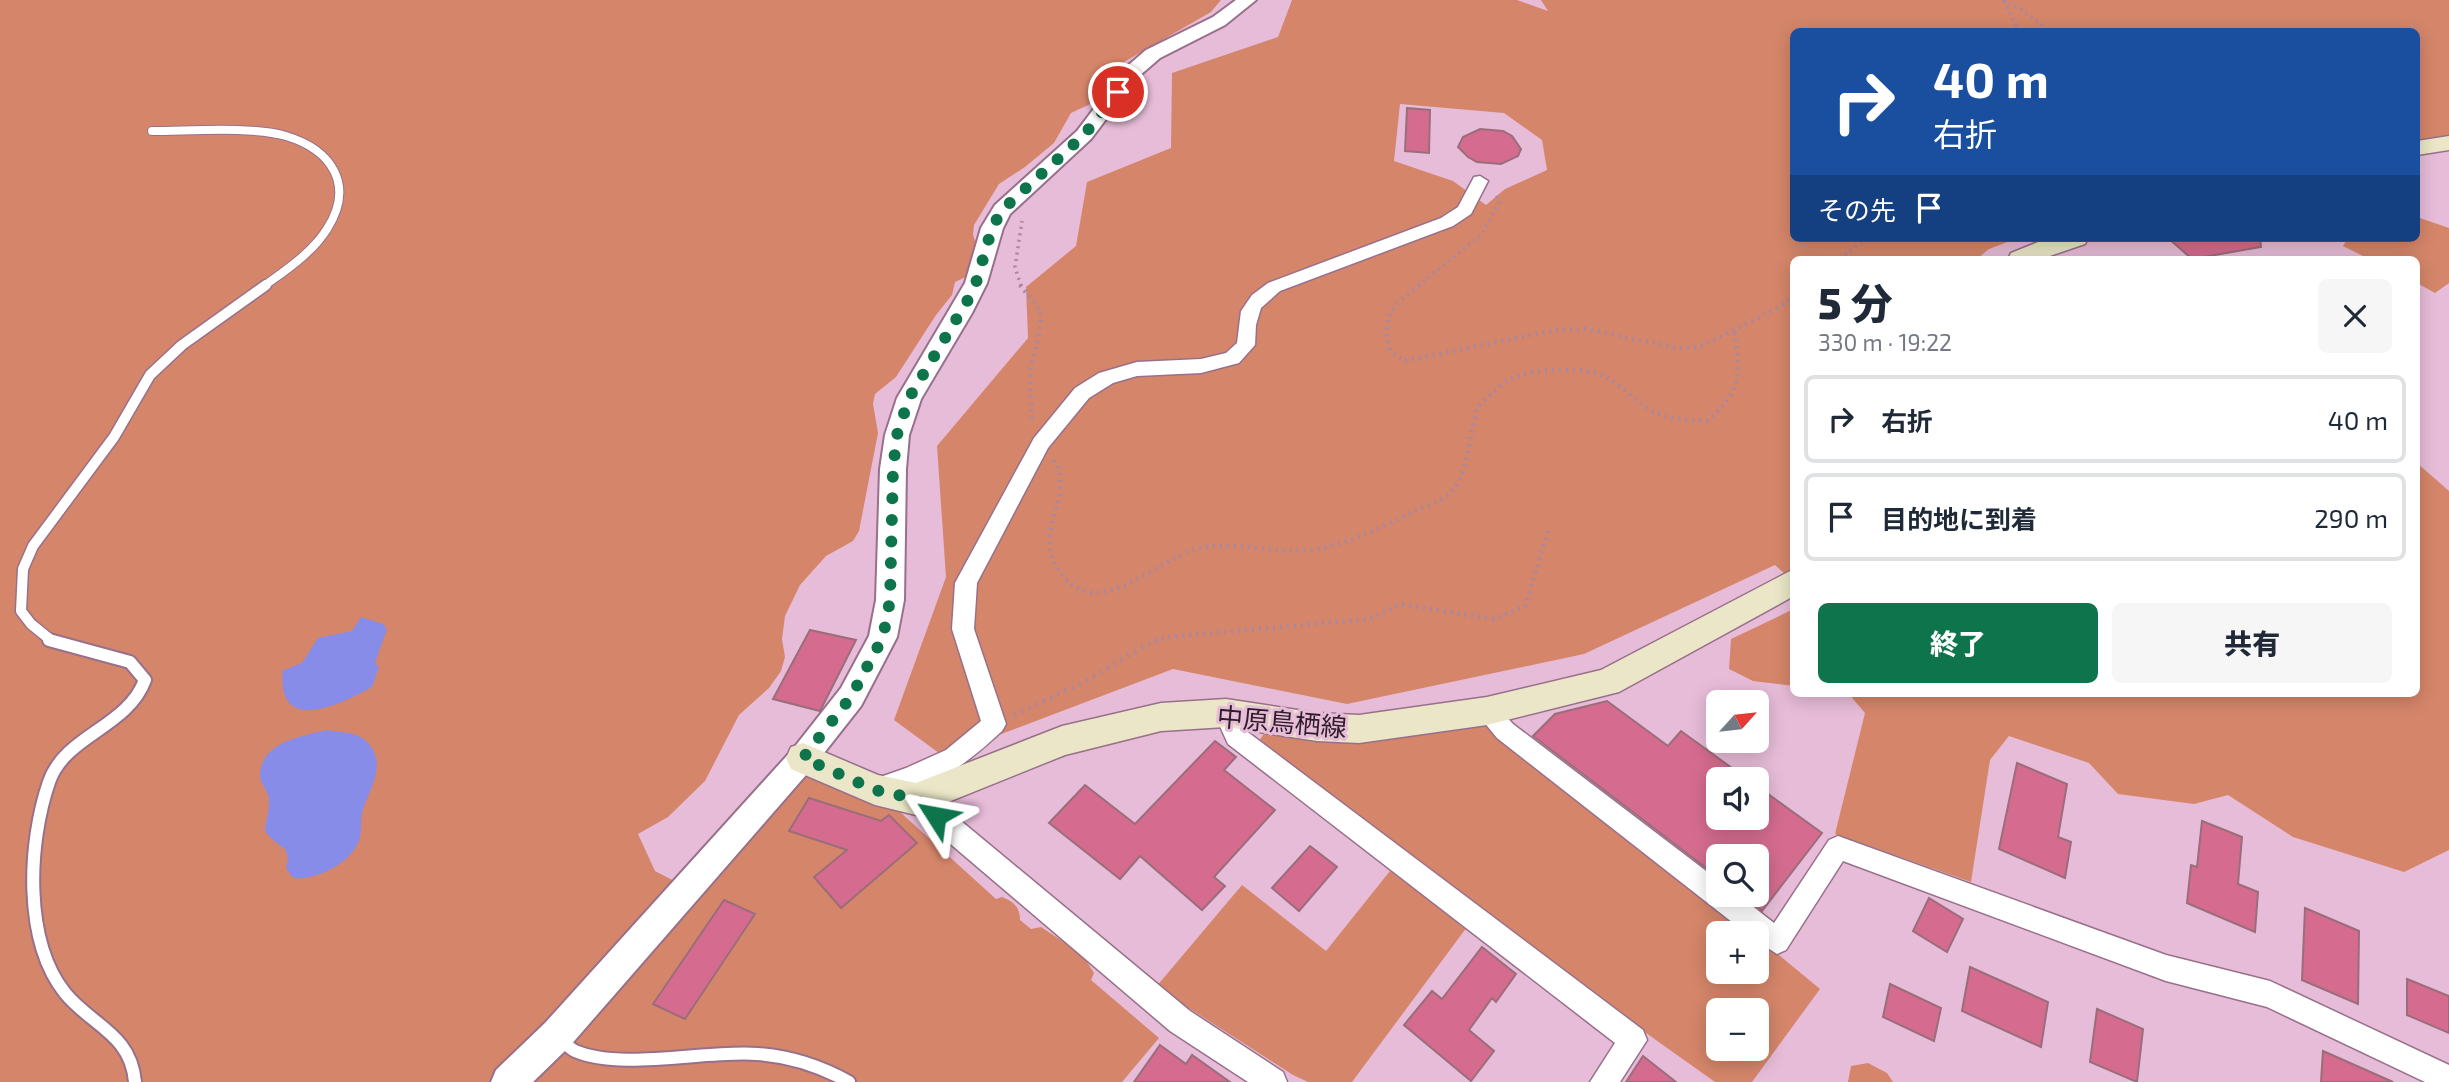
<!DOCTYPE html>
<html lang="ja">
<meta charset="utf-8">
<style>
body{margin:0;font-family:"Exo 2","Noto Sans JP",sans-serif;background:#f6f6f7;color:#1f2937;height:100vh;display:flex;flex-direction:column;font-size:26px;white-space:nowrap}
*{box-sizing:border-box;margin:0}
p{font-size:23px;color:#747a83}
.icon{flex:none;width:38px;height:38px;fill:none;stroke:currentColor;stroke-width:2;stroke-linecap:round;stroke-linejoin:round}
.map{position:relative;flex:1;overflow:hidden}
.drawer{position:absolute;left:1790px;top:256px;width:630px;height:441px;display:flex;flex-direction:column;background:#fff;border-radius:10px;box-shadow:0 4px 18px #0003}
.drawer>*{flex:none}
.banner{position:absolute;left:1790px;top:28px;width:630px;height:214px;border-radius:10px;box-shadow:0 4px 18px #0003;background:#1a4fa0;color:#fff;overflow:hidden}
.needle{width:46px;rotate:63deg}
.tools{position:absolute;left:1706px;top:690px;display:grid;gap:14px}
.tools a{display:grid;place-items:center;width:63px;height:63px;border-radius:10px;background:#fff;box-shadow:0 4px 18px #0003;font-size:35px}
.pin{position:absolute;display:grid;place-items:center;width:60px;height:60px;color:#fff;margin:-30px;border:4px solid #fff;border-radius:50%;box-shadow:0 2px 7px #0007}
.me{position:absolute;width:77px;margin:-38px;rotate:304deg;stroke-linejoin:round;filter:drop-shadow(0 0 5px #0008)}
.turn{display:flex;align-items:center;gap:24px;height:147px;padding:0 28px;font-size:32px}
.turn .icon{width:91px;height:91px;stroke-width:2.5}
.turn b{display:block;font-size:49px;line-height:60px}
.then{display:flex;align-items:center;height:66px;padding:0 28px;background:#0003;gap:14px;font-size:26px}
.round{display:grid;place-items:center;flex:none;width:74px;height:74px;border-radius:10px;background:#f6f6f7}
.headline{display:flex;align-items:center;justify-content:space-between;height:119px;padding:0 28px}
h1{font-size:42px;font-weight:800;line-height:52px}
.cta{display:flex;gap:14px;margin-top:auto;padding:14px 28px}
.cta a{flex:1;height:80px;border-radius:10px;background:#0e744c;color:#fff;font-size:28px;font-weight:800;line-height:80px;text-align:center}
.cta a+a{background:#f6f6f7;color:#1f2937}
ul{padding:0;list-style:none}
li{display:flex;align-items:center;gap:21px;height:88px;margin:0 14px 10px;padding:0 14px;border:4px solid #e0e1e3;border-radius:10px}
li div{flex:1}
li b{display:block;font-size:26px}
li em{font-style:normal}
.map>svg:first-child{display:block}
</style>
<div class="map">
<svg width="2449" height="1082" viewBox="0 0 2449 1082">
<rect width="100%" height="100%" fill="#e7bcd8"/>
<g fill="#d5866a" fill-rule="evenodd">
<path d="M0,0H1221L1211,12L1124,62L1115,82L1103,98L1071,113L1054,143L1025,167L999,184L974,225L973,235L978,249L968,276L955,282L952,295L936,315L896,377L875,394L873,404L878,433L859,531L853,541L826,556L800,585L785,616L782,639L785,657L781,671L769,688L739,715L705,781L668,817L638,834L655,871L699,894L807,774L900,812L996,899L1002,897C1014,902 1020,907 1020,920L1031,929L1041,927L1082,954L1094,973L1091,980L1159,1038L1122,1082H0Z"/>
<path d="M1292,0H1517L1548,11L1541,0H2449V135L2417,141V32H1794V238H2018L1989,249L1977,259H1794V582L1775,565L1584,654L1347,704L1173,669L943,756L894,720L946,577L937,446L1028,338L1026,287L1076,246L1087,182L1171,148L1172,73L1278,37ZM1400,104L1504,113L1542,140L1547,170L1505,189L1486,205L1453,181L1394,161Z"/>
<polygon points="2417,217 2449,228 2449,283 2435,293 2417,283 2417,259 2369,259 2343,246 2348,238 2417,238"/>
<polygon points="2417,463 2449,491 2449,850 2404,872 2293,837 2228,795 2194,804 2118,794 2089,763 2009,736 1990,760 1971,882 1835,834 1865,713 1848,693 2417,693"/>
<polygon points="1794,609 1794,686 1753,681 1729,669 1731,639"/>
<path d="M1479,721L1751,933H1718V971H1757V937L1820,989L1752,1082H1715L1601,1001L1257,744L1267,729L1352,743ZM1718,1010H1757V1048H1718Z"/>
<polygon points="1390,871 1467,927 1352,1082 1308,1082 1293,1075 1156,987 1242,885 1326,951"/>
<polygon points="1868,1063 1887,1073 1893,1082 1848,1082 1851,1066"/>
</g>
<g fill="#878ce8">
<path d="M361,617L383,624L387,629L375,663L379,667L372,687C350,699 290,732 283,688C282,683 283,676 282,671L302,663L318,638L352,631Z"/>
<path d="M327,730C341,733 356,731 367,742C389,765 368,790 362,813C360,824 363,835 357,845C347,865 314,881 293,878L286,868L288,858L285,849C253,825 269,833 269,800C269,791 260,784 260,775C261,742 302,736 327,730Z"/>
</g>
<g fill="#d56c8f" stroke="#9b6d7a" stroke-width="2">
<polygon points="1407,108 1430,110 1429,153 1405,151"/>
<polygon points="1480,129 1503,131 1512,136 1521,149 1518,156 1501,164 1477,162 1468,157 1458,147 1463,137"/>
<polygon points="2168,238 2260,238 2261,247 2192,259"/>
<polygon points="810,630 856,640 820,711 773,699"/>
<polygon points="1607,701 1668,746 1681,731 1747,779 1718,779 1718,817 1757,817 1757,786 1822,833 1762,911 1757,906 1757,856 1718,856 1718,877 1533,736 1555,714"/>
<polygon points="1215,741 1236,757 1224,770 1275,810 1214,877 1225,886 1202,910 1140,856 1120,879 1049,823 1085,785 1135,824"/>
<polygon points="2017,763 2067,784 2058,837 2071,842 2065,878 1999,849"/>
<polygon points="809,798 881,821 889,815 917,843 841,908 814,877 847,850 789,831"/>
<polygon points="2202,821 2242,837 2238,884 2258,892 2255,932 2187,903 2191,865 2197,867"/>
<polygon points="1310,846 1337,867 1299,911 1272,888"/>
<polygon points="1929,898 1963,919 1947,952 1913,931"/>
<polygon points="724,900 755,914 685,1019 653,1004"/>
<polygon points="2305,908 2359,931 2358,1004 2302,980"/>
<polygon points="1482,947 1516,974 1496,1002 1492,998 1469,1030 1494,1051 1471,1081 1404,1025 1432,991 1442,999"/>
<polygon points="1970,967 2048,1002 2041,1047 1962,1011"/>
<polygon points="2407,979 2449,996 2449,1033 2407,1015"/>
<polygon points="1890,984 1941,1008 1934,1041 1883,1017"/>
<polygon points="2097,1009 2143,1029 2137,1082 2090,1062"/>
<polygon points="1160,1045 1186,1064 1192,1055 1230,1082 1134,1082"/>
<polygon points="2323,1051 2393,1082 2321,1082"/>
<polygon points="1643,1056 1676,1082 1626,1082"/>
</g>
<g fill="none" stroke-linecap="round" stroke-linejoin="round">
<g stroke="#98708a" stroke-width="10">
<path id="service-far2" d="M152,131C190,131 251,126 286,136C332,150 355,185 327,229C312,253 286,270 264,286"/>
</g>
<g stroke="#98708a" stroke-width="13">
<polyline id="service-far1" points="52,641 31,624 21,611 23,569 33,546 114,437 150,375 182,345 266,285"/>
</g>
<g stroke="#98708a" stroke-width="16">
<g id="service">
<path d="M49,640L130,662L145,680C127,728 65,735 49,782C28,843 23,940 65,993C92,1026 131,1034 135,1082"/>
<path d="M559,1037C564,1042 569,1048 575,1051C622,1071 705,1050 757,1054C790,1056 820,1066 849,1082"/>
</g>
</g>
<g stroke="#98708a" stroke-width="3">
<g id="minor">
<path d="M1480,176L1488,181L1471,214L1453,226L1280,291L1261,308L1256,325L1255,345L1239,363L1201,373L1137,376L1113,383L1089,398L1048,448L977,583L974,629L1006,724L1002,731C990,742 978,753 964,763C948,775 887,803 869,797L865,789L869,781L906,768L946,750L981,721L952,629L955,583L1034,438L1075,388L1099,373L1137,362L1201,359L1226,353L1237,343L1241,311L1252,295L1268,283L1441,218L1458,207L1474,177Z"/>
<polygon points="1487,701 1495,704 1513,724 1718,880 1718,894 1737,894 1774,923 1829,840 1838,836 2166,955 2270,981 2449,1065 2449,1082 2425,1082 2267,1007 2166,981 1843,861 1786,950 1777,954 1757,941 1757,933 1746,933 1497,738 1475,711 1479,704"/>
<polygon points="1226,703 1234,706 1245,730 1643,1030 1647,1040 1620,1082 1590,1082 1615,1043 1228,744 1214,713 1218,706"/>
<polygon points="916,788 925,791 1190,1011 1283,1072 1287,1082 1248,1082 1170,1031 907,807 904,799 907,791"/>
</g>
</g>
<g stroke="#98708a" stroke-width="4">
<polygon id="tertiary" points="1236,0 1256,0 1225,25 1160,58 1138,77 1091,139 1010,214 1003,228 987,283 972,313 921,399 909,435 906,469 904,600 897,637 861,706 813,767 569,1047 533,1082 491,1082 496,1070 545,1023 793,749 841,688 869,636 876,600 880,469 885,435 897,398 965,283 981,228 995,205 1077,131 1124,69 1146,50 1213,17"/>
</g>
<g stroke="#98708a" stroke-width="3">
<g id="secondary">
<polygon points="2449,136 2449,150 2417,155 2417,141"/>
<polygon points="2048,238 2088,238 2085,244 2041,259 2008,259 2011,253"/>
<polygon points="1794,569 1794,596 1619,692 1487,725 1359,743 1317,741 1226,727 1161,731 1065,755 916,815 875,805 791,769 786,758 791,747 803,743 878,775 916,783 1062,726 1161,703 1226,699 1317,713 1359,715 1487,697 1601,670"/>
</g>
</g>
<g stroke="#aa879e" stroke-width="3.5" stroke-dasharray="2 4.5" stroke-linecap="butt">
<polyline points="2003,0 2021,9 2052,32"/>
<polyline points="2004,1 2019,32"/>
<polyline points="1840,259 1866,238"/>
<polyline points="1021,286 1015,267 1022,221"/>
<polyline points="1418,286 1482,234 1499,203 1496,193"/>
</g>
<g stroke="#aa879e" stroke-width="4.5" stroke-dasharray="2 5" stroke-linecap="butt">
<polyline points="1020,285 1040,310 1041,326 1030,370 1032,423"/>
<path d="M1420,285C1392,307 1381,313 1390,351L1405,361L1555,330L1586,329L1676,348L1699,347L1780,307L1794,296"/>
<path d="M1054,460C1077,500 1028,534 1062,575C1103,625 1160,553 1205,547C1235,542 1265,551 1295,551C1339,550 1380,528 1419,509C1428,505 1440,502 1448,495C1467,479 1468,445 1474,422C1475,417 1476,410 1478,407C1482,401 1489,396 1494,392C1499,388 1504,381 1510,379C1534,368 1586,365 1608,378C1625,388 1638,405 1655,412C1672,420 1689,420 1707,421C1745,389 1739,372 1734,327"/>
<polyline points="1155,641 1168,637 1369,619 1401,604 1494,619 1525,606 1548,531"/>
</g>
<polyline stroke="#aa879e" stroke-width="5" stroke-dasharray="2 6" stroke-linecap="butt" points="1014,715 1084,682 1145,645 1160,640"/>
<use href="#service-far2" stroke="#fff" stroke-width="8"/>
<use href="#service-far1" stroke="#fff" stroke-width="10"/>
<use href="#service" stroke="#fff" stroke-width="12"/>
<use href="#minor" fill="#fff" fill-rule="evenodd"/>
<use href="#tertiary" fill="#fff" fill-rule="evenodd"/>
<use href="#secondary" fill="#eae6c7" fill-rule="evenodd"/>
</g>
<g fill="none" stroke-linecap="round" stroke-linejoin="round">
<polyline stroke="#0e744c" stroke-width="12" stroke-dasharray="0 21.6" points="936,816 916,799 875,790 803,758 851,697 883,637 890,600 893,469 897,435 909,398 969,298 976,283 992,228 1002,210 1084,135 1118,92"/>
</g>
<g text-anchor="middle" dominant-baseline="central" stroke-width="6" stroke-linejoin="round" paint-order="stroke">
<g font-size="26" fill="#2e1d28" stroke="#e7bcd8">
<text transform="translate(1282 721) rotate(5)">中原鳥栖線</text>
</g>
</g>
</svg>
<div class="tools">
<a><svg class="needle" viewBox="-14 -14 28 28"><path d="M0-13l5 13h-10z" fill="#e53935"/><path d="M0 13l5-13h-10z" fill="#747a83"/></svg></a>
<a><svg class="icon" aria-label="sound" viewBox="0 0 24 24"><path d="M4 9h4l5-4v14l-5-4H4zM17 9q2 3 0 6"/></svg></a>
<a><svg class="icon" aria-label="search" viewBox="0 0 24 24"><circle cx="10" cy="10" r="6"/><path d="M15 15l6 6"/></svg></a>
<a>+</a>
<a>−</a>
</div>
<div class="pin" style="left:1118px;top:92px;background:#d93025"><svg class="icon" aria-label="arrive" viewBox="0 0 24 24"><path d="M6 21V4h12l-3 4 3 4H6"/></svg></div>
<svg class="me" style="left:936px;top:816px" viewBox="-20 -20 40 40"><path d="M0-17L14 15 0 8-14 15z" fill="#0e744c" stroke="#fff" stroke-width="4"/></svg>
<div class="banner">
<div class="turn"><svg class="icon" aria-label="right" viewBox="0 0 24 24"><path d="M7 20v-9h11M14 6l5 5-5 5"/></svg><div><b>40 m</b>右折</div></div>
<div class="then">その先<svg class="icon" aria-label="arrive" viewBox="0 0 24 24"><path d="M6 21V4h12l-3 4 3 4H6"/></svg></div>
</div>
<section class="drawer">
<div class="headline"><div><h1>5 分</h1><p>330 m · 19:22</p></div><a class="round"><svg class="icon" aria-label="close" viewBox="0 0 24 24"><path d="M6 6l12 12M18 6L6 18"/></svg></a></div>
<ul>
<li><svg class="icon" aria-label="right" viewBox="0 0 24 24"><path d="M7 20v-9h11M14 6l5 5-5 5"/></svg><div><b>右折</b></div><em>40 m</em></li>
<li><svg class="icon" aria-label="arrive" viewBox="0 0 24 24"><path d="M6 21V4h12l-3 4 3 4H6"/></svg><div><b>目的地に到着</b></div><em>290 m</em></li>
</ul>
<div class="cta"><a>終了</a><a>共有</a></div>
</section>
</div>
